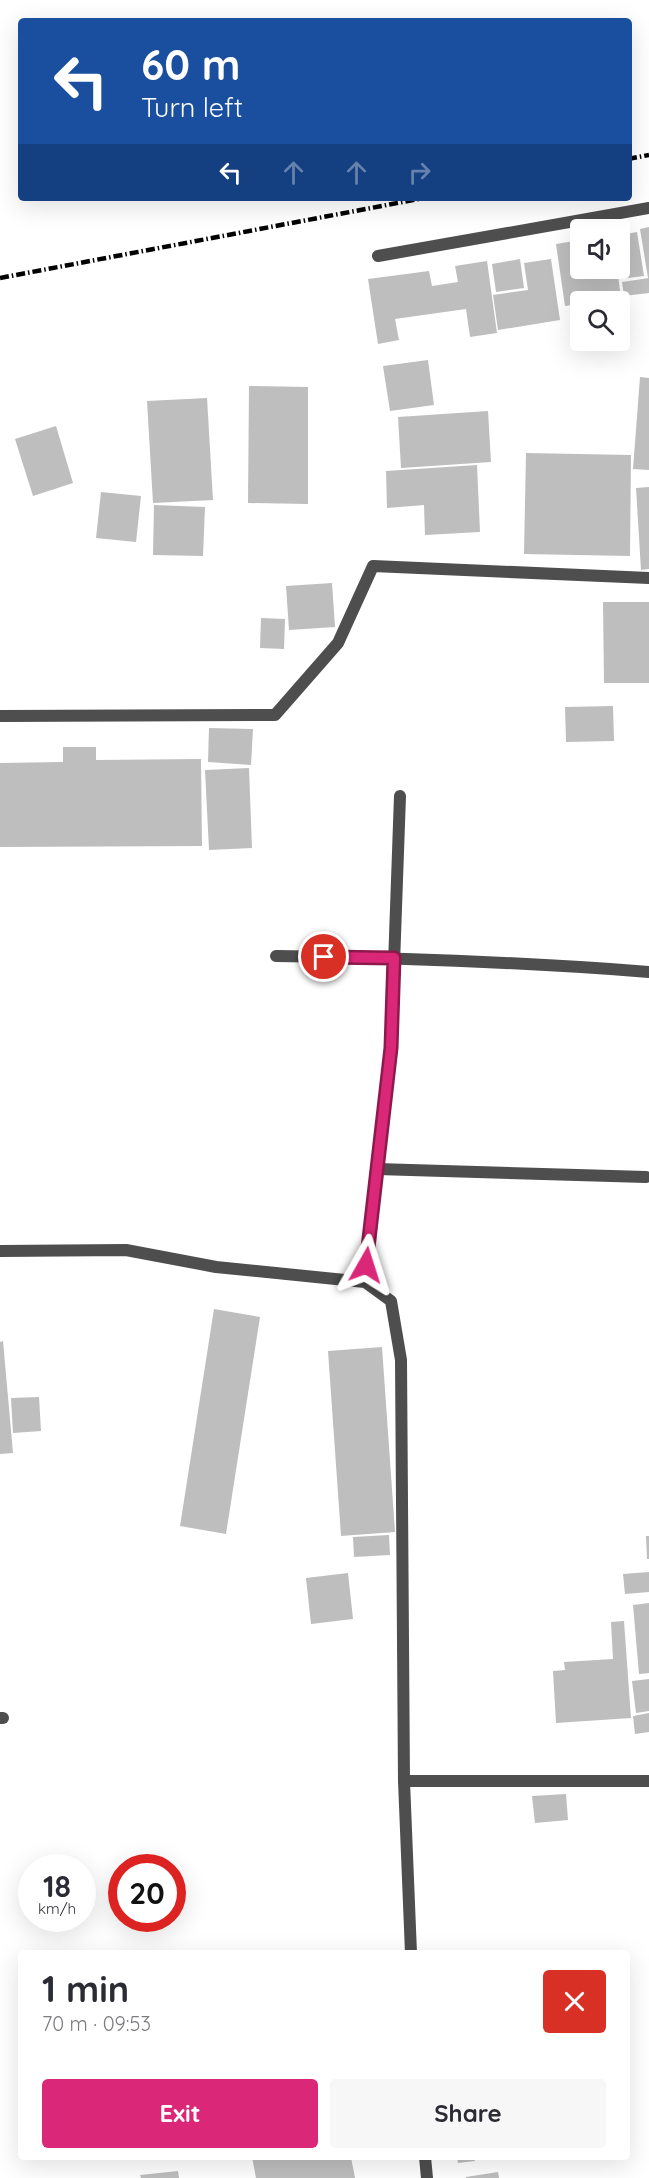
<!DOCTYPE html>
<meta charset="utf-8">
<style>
body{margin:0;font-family:Quicksand,sans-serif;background:#f7f7f7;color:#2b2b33;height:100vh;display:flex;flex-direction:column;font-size:22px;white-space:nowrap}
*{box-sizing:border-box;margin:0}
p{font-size:20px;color:#7c7c81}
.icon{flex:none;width:33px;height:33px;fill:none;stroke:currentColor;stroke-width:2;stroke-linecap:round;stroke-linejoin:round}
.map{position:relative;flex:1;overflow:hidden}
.details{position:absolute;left:18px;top:1950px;width:612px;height:210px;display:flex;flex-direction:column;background:#fff;border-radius:6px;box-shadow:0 6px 24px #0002}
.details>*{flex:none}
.hud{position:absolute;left:18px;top:18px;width:614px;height:183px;border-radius:6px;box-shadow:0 6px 24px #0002;background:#1a4fa0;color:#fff;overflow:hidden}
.buttons{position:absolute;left:570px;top:219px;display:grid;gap:12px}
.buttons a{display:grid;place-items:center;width:60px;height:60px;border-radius:6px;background:#fff;box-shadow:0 6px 24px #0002;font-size:30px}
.speed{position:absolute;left:18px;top:1854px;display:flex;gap:12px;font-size:30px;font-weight:700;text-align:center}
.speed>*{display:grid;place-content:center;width:78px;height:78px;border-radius:50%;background:#fff;box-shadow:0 6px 24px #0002;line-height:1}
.speed small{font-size:15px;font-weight:400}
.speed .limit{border:9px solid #d22;background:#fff;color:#111}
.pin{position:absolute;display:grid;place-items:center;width:51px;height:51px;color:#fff;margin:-26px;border:3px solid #fff;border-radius:50%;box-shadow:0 2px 6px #0007}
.me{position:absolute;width:66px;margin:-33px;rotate:6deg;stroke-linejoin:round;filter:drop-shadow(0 0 4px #0008)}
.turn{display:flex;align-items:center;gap:21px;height:126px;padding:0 24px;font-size:27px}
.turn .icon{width:78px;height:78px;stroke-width:2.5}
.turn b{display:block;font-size:42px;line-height:51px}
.lanes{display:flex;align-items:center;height:57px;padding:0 24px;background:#0003;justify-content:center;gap:30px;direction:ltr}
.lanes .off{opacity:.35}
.round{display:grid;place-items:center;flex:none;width:63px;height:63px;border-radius:6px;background:#f7f7f7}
.headline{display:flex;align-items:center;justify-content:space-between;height:102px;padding:0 24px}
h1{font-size:36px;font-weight:700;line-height:45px}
.button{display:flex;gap:12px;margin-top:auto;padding:12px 24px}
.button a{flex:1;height:69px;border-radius:6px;background:#db2777;color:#fff;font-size:24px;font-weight:700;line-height:69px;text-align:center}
.button a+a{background:#f7f7f7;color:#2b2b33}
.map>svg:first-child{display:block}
</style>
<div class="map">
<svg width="649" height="2178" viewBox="0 0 649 2178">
<rect width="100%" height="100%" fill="#fff"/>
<g fill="#bebebe">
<polygon points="649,227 649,278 648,278 640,229"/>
<polygon points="637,232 644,276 621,279 620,235"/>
<polygon points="580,240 580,268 617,268 621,298 580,302 580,304 565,306 556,244"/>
<polygon points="520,259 524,288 496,292 492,264"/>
<polygon points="551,259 560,320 498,330 493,295 528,290 524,263"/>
<polygon points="487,261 497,333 470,337 466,309 395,319 399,340 378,344 368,279 429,271 432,286 458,282 455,266"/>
<polygon points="649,278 649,293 624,296 622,282"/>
<polygon points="428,360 434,405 390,411 383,366"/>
<polygon points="640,377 649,378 649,470 633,469"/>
<polygon points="249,386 308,387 308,504 248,503"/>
<polygon points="207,398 213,500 153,503 147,401"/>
<polygon points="488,411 491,462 401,468 398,417"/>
<polygon points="56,426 73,483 33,496 15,439"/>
<polygon points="526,453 631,455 630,556 524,554"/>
<polygon points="477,465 480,532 425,535 424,505 387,508 386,471"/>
<polygon points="649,487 649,569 641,570 636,488"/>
<polygon points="101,492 141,496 136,542 96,538"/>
<polygon points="154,505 205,507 203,556 153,555"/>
<polygon points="332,583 335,627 289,630 286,586"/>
<polygon points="603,602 649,602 649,683 604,683"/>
<polygon points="261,618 285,619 284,649 260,648"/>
<polygon points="613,706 614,741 566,742 565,707"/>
<polygon points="209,728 253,729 251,765 208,762"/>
<polygon points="63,747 96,747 96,760 201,759 202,846 0,847 0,763 63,762"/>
<polygon points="249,768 252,848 209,850 205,770"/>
<polygon points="214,1309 260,1317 226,1534 180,1526"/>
<polygon points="3,1341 13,1453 0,1454 0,1342"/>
<polygon points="382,1347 395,1532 341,1536 328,1351"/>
<polygon points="39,1397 41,1431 13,1433 11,1398"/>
<polygon points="389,1535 390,1555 354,1557 353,1537"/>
<polygon points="646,1536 649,1536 649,1559 647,1559"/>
<polygon points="649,1572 649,1592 625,1594 623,1574"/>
<polygon points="348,1573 353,1619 311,1624 306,1578"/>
<polygon points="649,1603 649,1673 639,1674 633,1605"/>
<polygon points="624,1621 631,1718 556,1723 553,1671 565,1670 564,1662 613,1659 611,1622"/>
<polygon points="649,1679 649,1711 636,1713 632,1681"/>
<polygon points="649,1713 649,1732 635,1734 633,1716"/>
<polygon points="566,1794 568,1820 535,1823 532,1796"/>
<polygon points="252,2157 351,2157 355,2178 256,2178"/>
<polygon points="457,2157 474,2157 475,2161 458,2163"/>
<polygon points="178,2171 179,2178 141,2178 140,2175"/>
<polygon points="498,2172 499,2178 466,2178 466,2177"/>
</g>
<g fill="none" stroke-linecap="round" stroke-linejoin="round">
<g stroke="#4e4e4e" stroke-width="12">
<path d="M276,956C401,958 525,962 649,972"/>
<polyline points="377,1169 646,1177"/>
<polyline points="365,1282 391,1048 400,796"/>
</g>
<g stroke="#4e4e4e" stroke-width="12">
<polyline points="378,256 649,208"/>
<polyline points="0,716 275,715 338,643 373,566 649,578"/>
<polyline points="0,1251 126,1250 216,1267 365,1282 391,1301 401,1360 404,1781 411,1953"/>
<polyline points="0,1718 3,1718"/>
<polyline points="404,1781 649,1781"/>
<polyline points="425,2157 427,2178"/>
</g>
<g stroke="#000" stroke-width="4.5" stroke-dasharray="9 3 1.5 3" stroke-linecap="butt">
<polyline points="628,159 649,155"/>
<polyline points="0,278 424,198"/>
</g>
</g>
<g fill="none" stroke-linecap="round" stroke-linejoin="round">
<g stroke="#8e194d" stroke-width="15">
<polyline id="route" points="324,957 394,958 391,1048 366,1265"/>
</g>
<use href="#route" stroke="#db2777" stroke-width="10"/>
</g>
</svg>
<div class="buttons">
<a><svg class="icon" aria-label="sound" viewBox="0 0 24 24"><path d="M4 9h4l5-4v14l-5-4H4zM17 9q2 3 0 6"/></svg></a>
<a><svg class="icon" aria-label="search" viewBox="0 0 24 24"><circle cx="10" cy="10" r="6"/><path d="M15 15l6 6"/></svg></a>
</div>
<div class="speed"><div>18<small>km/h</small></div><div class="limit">20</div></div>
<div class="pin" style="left:324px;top:957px;background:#d93025"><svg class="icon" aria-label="arrive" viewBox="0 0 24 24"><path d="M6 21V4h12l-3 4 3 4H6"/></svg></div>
<svg class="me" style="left:366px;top:1265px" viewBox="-20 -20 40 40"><path d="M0-17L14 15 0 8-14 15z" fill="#db2777" stroke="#fff" stroke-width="4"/></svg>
<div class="hud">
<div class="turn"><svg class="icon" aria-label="left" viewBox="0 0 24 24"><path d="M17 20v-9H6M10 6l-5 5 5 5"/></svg><div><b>60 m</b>Turn left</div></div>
<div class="lanes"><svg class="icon" aria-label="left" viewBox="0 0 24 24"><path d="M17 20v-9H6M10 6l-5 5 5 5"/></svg><svg class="icon off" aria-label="ahead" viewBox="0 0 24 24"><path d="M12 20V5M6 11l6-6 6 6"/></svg><svg class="icon off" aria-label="ahead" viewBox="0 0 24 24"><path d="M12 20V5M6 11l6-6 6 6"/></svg><svg class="icon off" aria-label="right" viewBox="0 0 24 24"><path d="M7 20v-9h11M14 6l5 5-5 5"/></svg></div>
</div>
<section class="details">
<div class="headline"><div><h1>1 min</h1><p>70 m · 09:53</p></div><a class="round" style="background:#d93025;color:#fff"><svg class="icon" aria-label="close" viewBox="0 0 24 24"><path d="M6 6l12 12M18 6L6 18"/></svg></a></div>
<div class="button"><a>Exit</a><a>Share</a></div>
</section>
</div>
